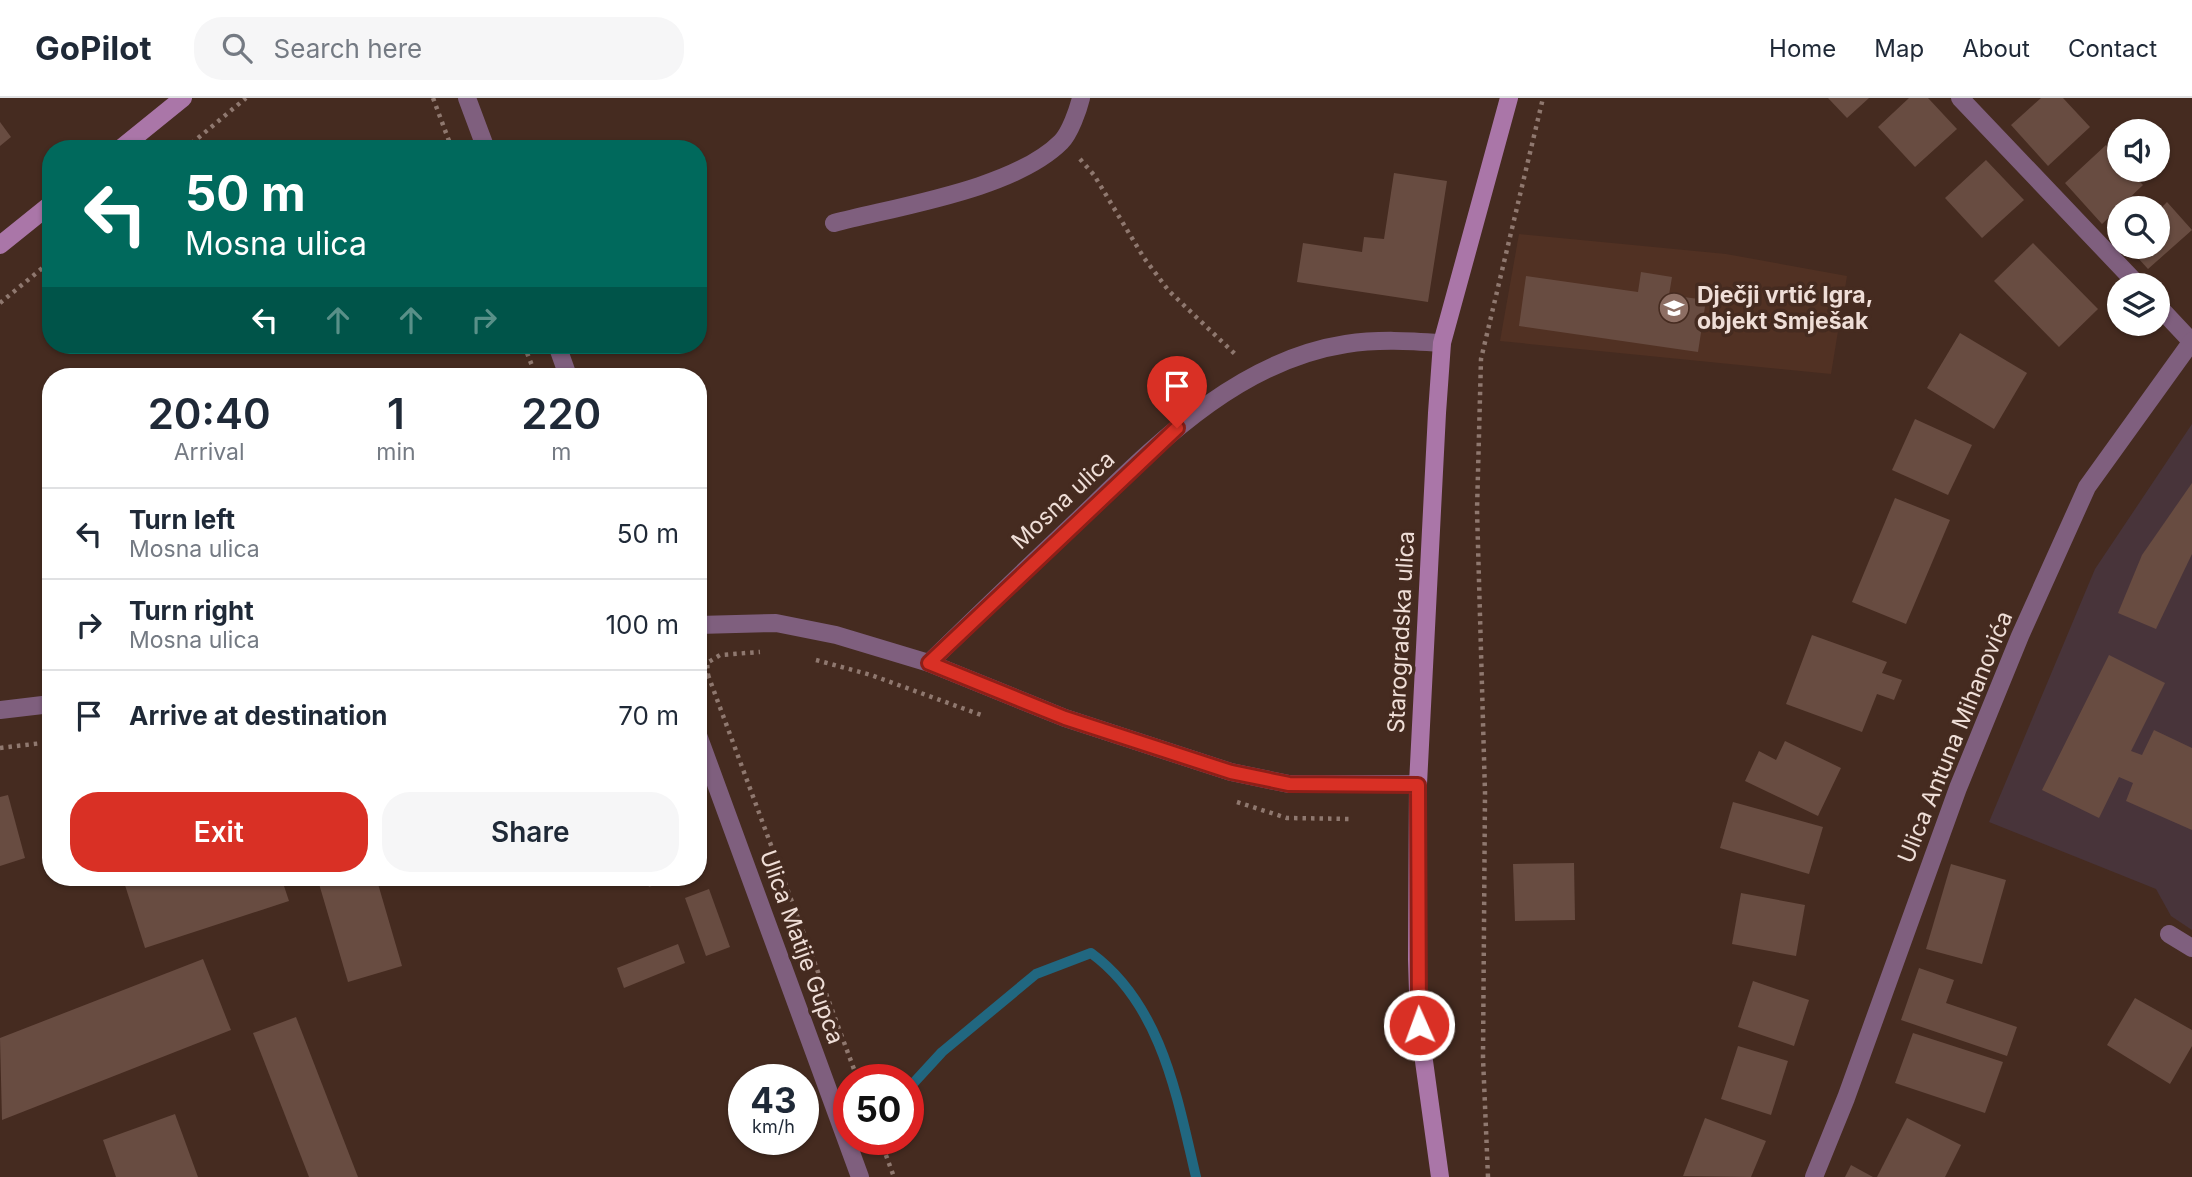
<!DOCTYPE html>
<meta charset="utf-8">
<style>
body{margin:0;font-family:Inter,sans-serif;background:#f6f6f7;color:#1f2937;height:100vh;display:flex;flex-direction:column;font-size:26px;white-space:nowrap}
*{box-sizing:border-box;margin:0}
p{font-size:23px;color:#747a83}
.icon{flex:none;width:38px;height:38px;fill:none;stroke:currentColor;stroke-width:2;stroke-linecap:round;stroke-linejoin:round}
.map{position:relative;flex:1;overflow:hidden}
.sheet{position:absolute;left:42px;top:270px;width:665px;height:518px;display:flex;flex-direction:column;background:#fff;border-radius:28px;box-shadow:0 2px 5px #0004}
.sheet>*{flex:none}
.banner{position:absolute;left:42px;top:42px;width:665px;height:214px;border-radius:28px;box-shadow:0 2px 5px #0004;background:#00695c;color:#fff;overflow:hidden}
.buttons{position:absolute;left:2107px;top:21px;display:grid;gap:14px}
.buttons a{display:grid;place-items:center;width:63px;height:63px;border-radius:50%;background:#fff;box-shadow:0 2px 5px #0004;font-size:35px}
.speed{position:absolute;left:728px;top:966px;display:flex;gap:14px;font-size:35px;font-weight:700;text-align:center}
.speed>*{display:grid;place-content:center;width:91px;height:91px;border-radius:50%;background:#fff;box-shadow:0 2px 5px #0004;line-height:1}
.speed small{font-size:18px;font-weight:400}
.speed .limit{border:10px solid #d22;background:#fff;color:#111}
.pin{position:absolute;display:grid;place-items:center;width:60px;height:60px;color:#fff;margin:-72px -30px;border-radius:50% 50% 50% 0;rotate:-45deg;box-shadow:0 0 7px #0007}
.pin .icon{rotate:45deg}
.me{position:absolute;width:77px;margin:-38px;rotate:358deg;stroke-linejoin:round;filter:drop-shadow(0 0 5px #0008)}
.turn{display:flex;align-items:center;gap:24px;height:147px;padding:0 28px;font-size:32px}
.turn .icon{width:91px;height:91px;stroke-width:2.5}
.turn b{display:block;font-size:49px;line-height:60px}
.lanes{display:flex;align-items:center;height:66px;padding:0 28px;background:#0003;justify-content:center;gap:35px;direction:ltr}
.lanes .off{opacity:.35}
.eta{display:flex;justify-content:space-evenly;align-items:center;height:119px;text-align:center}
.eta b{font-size:42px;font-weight:600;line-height:49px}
.action{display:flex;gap:14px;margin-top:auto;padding:14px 28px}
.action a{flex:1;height:80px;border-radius:28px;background:#d93025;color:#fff;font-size:28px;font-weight:600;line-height:80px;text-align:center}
.action a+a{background:#f6f6f7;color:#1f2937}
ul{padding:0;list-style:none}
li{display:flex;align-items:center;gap:21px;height:91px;padding:0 28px;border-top:2px solid #e0e1e3}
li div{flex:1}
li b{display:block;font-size:26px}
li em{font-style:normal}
header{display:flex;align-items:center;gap:42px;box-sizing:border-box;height:98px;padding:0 35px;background:#fff;border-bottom:2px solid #e0e1e3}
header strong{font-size:33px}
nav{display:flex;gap:38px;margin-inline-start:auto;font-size:24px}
.search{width:490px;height:63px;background:#f6f6f7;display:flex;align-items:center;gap:18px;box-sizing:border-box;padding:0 24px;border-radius:28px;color:#747a83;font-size:26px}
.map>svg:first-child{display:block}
</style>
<header>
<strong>GoPilot</strong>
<div class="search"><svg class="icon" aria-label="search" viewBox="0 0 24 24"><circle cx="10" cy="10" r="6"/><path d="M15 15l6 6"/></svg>Search here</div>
<nav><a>Home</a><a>Map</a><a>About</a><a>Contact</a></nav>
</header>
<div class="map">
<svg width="2192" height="1079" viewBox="0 0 2192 1079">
<rect width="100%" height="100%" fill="#452b20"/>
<polygon fill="#48343a" points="2192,326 2192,832 2171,818 2156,791 1989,724 2095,471"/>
<polygon fill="#513123" points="1519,136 1726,156 1847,178 1831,276 1500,243"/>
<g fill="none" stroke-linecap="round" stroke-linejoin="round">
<path stroke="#216780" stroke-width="10" d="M908,991L942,954L1036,876L1091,855C1162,907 1177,999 1196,1079"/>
</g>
<g fill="#684c41">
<polygon points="1828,0 1869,0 1847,20"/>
<polygon points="1909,0 1928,0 1957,31 1915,69 1878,29"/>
<polygon points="2041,0 2063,0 2090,29 2048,68 2011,27"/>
<polygon points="0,24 11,39 0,48"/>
<polygon points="2106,47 2119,62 2119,72 2129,72 2143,87 2102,126 2065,85"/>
<polygon points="1986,62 2024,102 1982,140 1945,100"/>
<polygon points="1394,75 1447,83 1428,204 1297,184 1303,145 1362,154 1364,139 1384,141"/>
<polygon points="2167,104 2192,132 2148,171 2128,149 2158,149 2158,113"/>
<polygon points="2033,145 2098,211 2059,249 1994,183"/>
<polygon points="1641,174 1672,179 1669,197 1706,202 1698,254 1519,228 1526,178 1638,194"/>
<polygon points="1960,235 2027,275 1994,331 1927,290"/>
<polygon points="1915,321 1972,347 1948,397 1892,372"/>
<polygon points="2192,385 2192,456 2156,531 2118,515 2142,457"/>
<polygon points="1895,400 1950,422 1906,526 1852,504"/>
<polygon points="1812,537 1887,564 1882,575 1902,582 1894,602 1877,596 1862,634 1786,606"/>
<polygon points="2109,557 2165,585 2131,653 2142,657 2154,632 2192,650 2192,732 2126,703 2133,685 2119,679 2099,720 2042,692"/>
<polygon points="1785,643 1841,670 1818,718 1745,683 1759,653 1776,662"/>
<polygon points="8,697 25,760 0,768 0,699"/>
<polygon points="1733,704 1823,729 1809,776 1720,750"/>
<polygon points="1574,765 1575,822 1515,823 1513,766"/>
<polygon points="1951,766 2006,782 1982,866 1926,851"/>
<polygon points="140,779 281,779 289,803 145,850 124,784"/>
<polygon points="317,779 376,779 402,868 348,884"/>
<polygon points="645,779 676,779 649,789"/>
<polygon points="709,791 730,849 706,858 685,800"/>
<polygon points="1741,795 1805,807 1796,858 1732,846"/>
<polygon points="678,846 685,865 624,890 617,870"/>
<polygon points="203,861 231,932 2,1022 0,940"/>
<polygon points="1919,870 1954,882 1946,905 2017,929 2007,958 1901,922"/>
<polygon points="1753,883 1809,902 1794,948 1738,929"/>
<polygon points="2135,900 2192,932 2192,948 2170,986 2107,947"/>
<polygon points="296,919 358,1079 309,1079 253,935"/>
<polygon points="1913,935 2003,964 1985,1015 1895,985"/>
<polygon points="1738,948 1788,963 1771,1017 1721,1001"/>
<polygon points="175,1016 198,1079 116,1079 103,1042"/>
<polygon points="1705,1020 1766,1043 1751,1079 1683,1078"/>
<polygon points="1907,1020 1961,1047 1945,1079 1877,1079"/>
<polygon points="1851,1067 1873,1079 1845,1079"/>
</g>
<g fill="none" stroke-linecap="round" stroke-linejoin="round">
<g stroke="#8f786f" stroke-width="4.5" stroke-dasharray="3.5 5" stroke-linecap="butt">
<polyline points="433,0 452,51"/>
<polyline points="185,51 246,0"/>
<polyline points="1080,61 1094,77 1144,160 1169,193 1237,258"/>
<polyline points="0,205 51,163"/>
<polyline points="524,247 536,278"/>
<polyline points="816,562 871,577 984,618"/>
<polyline points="708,577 858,982"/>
<polyline points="698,580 708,577 707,565 720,557 760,554"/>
<polyline points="0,650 51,644"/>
<polyline points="1237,704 1287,720 1353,721"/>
<polyline points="880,1041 894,1079"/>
<polyline points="1488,1079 1483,960 1485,695 1477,412 1481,261 1543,0"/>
</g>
<g stroke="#7f5f7e" stroke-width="18">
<polyline points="467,0 486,51"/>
<polyline points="1960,0 2138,187"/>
<path d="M834,125C899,108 1014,91 1061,44C1070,35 1078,12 1081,0"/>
<polyline points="2158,208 2191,243"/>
<polyline points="557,247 568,278"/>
<polyline points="698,527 776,525 836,537 929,565 1065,620 1231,674 1289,686 1418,686"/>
<path d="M929,565C978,517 1028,469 1079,421C1155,348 1236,263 1346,246C1378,241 1410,243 1442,245"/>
<polyline points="0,612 51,606"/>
<polyline points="698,637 860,1079"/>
<polyline points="2169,836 2192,850"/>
<polyline points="1814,1079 1846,1000 1958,690 2020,538 2087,389 2192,243"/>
</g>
<g stroke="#aa76a8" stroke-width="18">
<polyline points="120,51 183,0"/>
<polyline points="0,147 51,106"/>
<polyline points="1440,1079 1419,927 1417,861 1418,686 1437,315 1442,245 1509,0"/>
</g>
</g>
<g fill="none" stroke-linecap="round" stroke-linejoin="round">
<g stroke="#8d1f18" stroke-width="18">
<polyline id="route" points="1177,330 929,565 1065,620 1231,674 1289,686 1418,687 1419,927"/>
</g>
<use href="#route" stroke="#d93025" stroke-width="12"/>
</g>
<defs>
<g id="school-disc" transform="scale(1.575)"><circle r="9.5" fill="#8d6e63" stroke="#452b20"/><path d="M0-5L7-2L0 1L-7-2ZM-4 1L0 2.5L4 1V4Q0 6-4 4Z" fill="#fff"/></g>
</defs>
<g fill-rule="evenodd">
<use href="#school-disc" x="1674" y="210"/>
</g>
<g text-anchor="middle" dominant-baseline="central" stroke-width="7" stroke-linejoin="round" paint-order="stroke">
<g font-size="23" font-weight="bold" fill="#efded7" stroke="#452b20" text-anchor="start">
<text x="1697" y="197">Dječji vrtić Igra,<tspan x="1697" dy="26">objekt Smješak</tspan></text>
</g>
<g font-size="23" fill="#efded7" stroke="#452b20">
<text transform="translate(1063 402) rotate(-43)">Mosna ulica</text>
<text transform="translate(1401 534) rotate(-87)">Starogradska ulica</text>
<text transform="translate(1955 639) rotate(-68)">Ulica Antuna Mihanovića</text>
<text transform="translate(802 849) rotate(70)">Ulica Matije Gupca</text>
</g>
</g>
</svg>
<div class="buttons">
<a><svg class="icon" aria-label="sound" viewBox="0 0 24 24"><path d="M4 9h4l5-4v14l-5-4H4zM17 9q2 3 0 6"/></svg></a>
<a><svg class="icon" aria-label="search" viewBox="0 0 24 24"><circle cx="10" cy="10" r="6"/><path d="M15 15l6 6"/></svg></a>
<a><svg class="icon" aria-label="layers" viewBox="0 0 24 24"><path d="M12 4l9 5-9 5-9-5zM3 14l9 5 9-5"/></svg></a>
</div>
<div class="speed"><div>43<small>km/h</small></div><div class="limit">50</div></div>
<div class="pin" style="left:1177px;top:330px;background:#d93025"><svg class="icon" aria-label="arrive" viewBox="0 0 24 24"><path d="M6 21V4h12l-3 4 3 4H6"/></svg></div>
<svg class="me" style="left:1419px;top:927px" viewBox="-20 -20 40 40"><circle r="17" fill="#d93025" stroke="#fff" stroke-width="3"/><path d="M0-11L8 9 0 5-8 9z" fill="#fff"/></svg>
<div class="banner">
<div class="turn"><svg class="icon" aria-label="left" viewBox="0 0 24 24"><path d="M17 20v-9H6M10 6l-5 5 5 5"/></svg><div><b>50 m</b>Mosna ulica</div></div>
<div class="lanes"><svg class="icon" aria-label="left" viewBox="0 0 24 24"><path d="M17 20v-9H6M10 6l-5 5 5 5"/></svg><svg class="icon off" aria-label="ahead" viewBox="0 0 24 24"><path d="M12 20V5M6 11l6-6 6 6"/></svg><svg class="icon off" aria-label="ahead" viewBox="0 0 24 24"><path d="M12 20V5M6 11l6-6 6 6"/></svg><svg class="icon off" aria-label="right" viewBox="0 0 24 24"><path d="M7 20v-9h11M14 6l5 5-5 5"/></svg></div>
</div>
<section class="sheet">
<div class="eta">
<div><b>20:40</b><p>Arrival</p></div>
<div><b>1</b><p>min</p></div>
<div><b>220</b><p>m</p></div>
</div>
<ul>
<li><svg class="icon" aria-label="left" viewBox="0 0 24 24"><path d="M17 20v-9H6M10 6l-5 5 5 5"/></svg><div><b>Turn left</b><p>Mosna ulica</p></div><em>50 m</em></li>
<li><svg class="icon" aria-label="right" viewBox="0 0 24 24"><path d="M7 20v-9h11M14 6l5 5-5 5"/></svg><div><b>Turn right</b><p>Mosna ulica</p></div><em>100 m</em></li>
<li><svg class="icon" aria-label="arrive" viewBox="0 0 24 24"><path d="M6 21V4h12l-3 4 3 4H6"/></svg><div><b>Arrive at destination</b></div><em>70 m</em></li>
</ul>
<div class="action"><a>Exit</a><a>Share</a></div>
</section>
</div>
